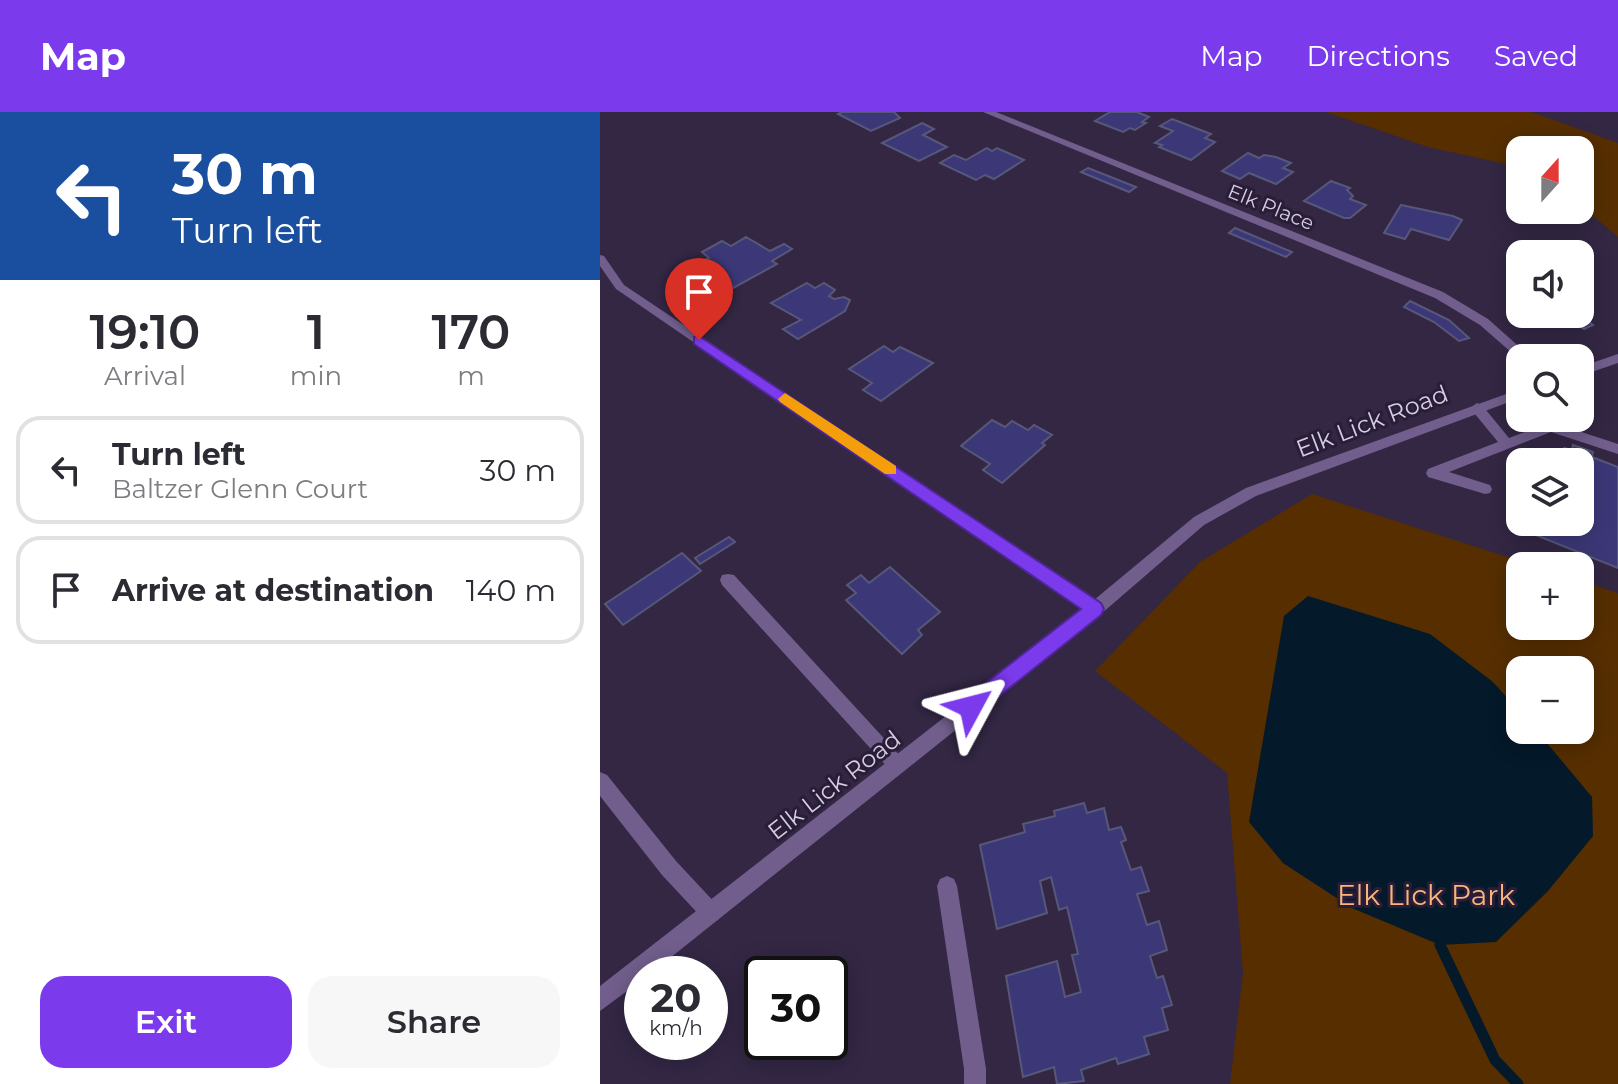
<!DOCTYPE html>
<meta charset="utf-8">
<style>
body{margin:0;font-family:Montserrat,sans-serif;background:#f7f7f7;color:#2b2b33;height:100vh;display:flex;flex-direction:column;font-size:30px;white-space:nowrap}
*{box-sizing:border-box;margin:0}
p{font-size:26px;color:#7c7c81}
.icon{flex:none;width:44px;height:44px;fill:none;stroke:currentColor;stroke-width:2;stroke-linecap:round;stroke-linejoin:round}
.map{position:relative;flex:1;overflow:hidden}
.details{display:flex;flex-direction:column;background:#fff;width:600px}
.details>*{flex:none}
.guide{background:#1a4fa0;color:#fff;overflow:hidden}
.needle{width:52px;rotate:21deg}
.tools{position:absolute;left:906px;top:24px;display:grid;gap:16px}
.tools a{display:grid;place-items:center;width:88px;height:88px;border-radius:16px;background:#fff;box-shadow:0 4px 20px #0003;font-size:40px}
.speed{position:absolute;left:24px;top:844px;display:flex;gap:16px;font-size:40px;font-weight:700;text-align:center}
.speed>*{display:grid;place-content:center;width:104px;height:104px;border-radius:50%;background:#fff;box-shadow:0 4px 20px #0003;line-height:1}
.speed small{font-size:20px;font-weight:400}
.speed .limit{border:4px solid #111;border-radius:12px;background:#fff;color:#111}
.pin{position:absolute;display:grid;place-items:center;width:68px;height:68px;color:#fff;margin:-82px -34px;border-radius:50% 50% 50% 0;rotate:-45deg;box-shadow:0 0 8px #0007}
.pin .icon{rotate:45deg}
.me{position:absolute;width:88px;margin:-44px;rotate:52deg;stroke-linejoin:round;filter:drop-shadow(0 0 6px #0008)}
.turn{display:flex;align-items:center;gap:28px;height:168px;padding:0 40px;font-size:36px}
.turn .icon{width:104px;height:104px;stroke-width:2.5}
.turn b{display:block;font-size:56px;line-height:68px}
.eta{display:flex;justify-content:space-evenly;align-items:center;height:136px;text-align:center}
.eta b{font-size:48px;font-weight:600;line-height:56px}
.button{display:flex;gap:16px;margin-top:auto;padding:16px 40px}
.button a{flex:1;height:92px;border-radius:24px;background:#7c3aed;color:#fff;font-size:32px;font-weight:600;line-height:92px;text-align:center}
.button a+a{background:#f7f7f7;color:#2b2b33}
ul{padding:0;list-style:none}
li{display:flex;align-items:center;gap:24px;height:108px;margin:0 16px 12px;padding:0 24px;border:4px solid #e1e1e2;border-radius:24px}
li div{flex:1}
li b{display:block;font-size:30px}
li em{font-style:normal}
header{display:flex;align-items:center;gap:48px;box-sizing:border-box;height:112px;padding:0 40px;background:#7c3aed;color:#fff}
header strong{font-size:38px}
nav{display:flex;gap:44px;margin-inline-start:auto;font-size:28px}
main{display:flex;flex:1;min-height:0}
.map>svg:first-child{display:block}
</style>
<header>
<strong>Map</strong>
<nav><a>Map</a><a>Directions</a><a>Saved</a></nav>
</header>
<main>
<section class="details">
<div class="guide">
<div class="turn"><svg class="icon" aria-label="left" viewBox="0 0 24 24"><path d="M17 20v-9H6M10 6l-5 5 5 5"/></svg><div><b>30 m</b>Turn left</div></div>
</div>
<div class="eta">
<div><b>19:10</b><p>Arrival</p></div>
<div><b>1</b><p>min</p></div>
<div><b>170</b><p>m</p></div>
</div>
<ul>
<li><svg class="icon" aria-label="left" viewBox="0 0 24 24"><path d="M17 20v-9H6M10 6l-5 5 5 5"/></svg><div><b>Turn left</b><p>Baltzer Glenn Court</p></div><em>30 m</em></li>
<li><svg class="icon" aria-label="arrive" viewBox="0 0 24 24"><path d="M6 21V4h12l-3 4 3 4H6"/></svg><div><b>Arrive at destination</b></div><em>140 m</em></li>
</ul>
<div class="button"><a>Exit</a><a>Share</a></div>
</section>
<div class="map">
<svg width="1018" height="972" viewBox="0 0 1018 972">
<rect width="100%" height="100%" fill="#332744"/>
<g fill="#562e00" fill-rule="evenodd">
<polygon points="726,0 931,0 1018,31 1018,125 980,93 980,38 920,38 920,55 828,35"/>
<path d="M712,382L935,454H920V514H980V469L1018,481V972H630L643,861L627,661L495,559L600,450ZM920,558H980V618H920Z"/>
</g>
<polygon fill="#041929" points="708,484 830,522 893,570 920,600 920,618 936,618 992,685 993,724 948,779 896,830 840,833 752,796 683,751 649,710 684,504"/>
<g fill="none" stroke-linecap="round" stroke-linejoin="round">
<polyline stroke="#041929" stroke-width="11" points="840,833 895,948 918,972"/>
</g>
<g fill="#3c3878" stroke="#575879" stroke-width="2">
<polygon points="242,0 294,0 300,6 271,19 238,2"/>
<polygon points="510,0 537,0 549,5 542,10 546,11 535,18 530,16 523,20 495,9"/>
<polygon points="572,7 611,22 605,26 615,30 591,48 559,35 562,33 555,31 573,19 560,14"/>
<polygon points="322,11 334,17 323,23 347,35 319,49 282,31"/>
<polygon points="387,36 392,39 397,36 424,48 394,67 385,63 376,68 340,51 354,43 366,48"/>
<polygon points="648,41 659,46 664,43 676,45 691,51 683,56 693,60 676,72 649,61 640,67 622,59"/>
<polygon points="488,56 536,75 529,80 481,60"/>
<polygon points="731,69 750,76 747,78 753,84 750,87 766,93 750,106 744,106 704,89"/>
<polygon points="801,93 853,104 862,108 849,128 811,117 805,127 784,121"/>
<polygon points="635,116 692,140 686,145 629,121"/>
<polygon points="146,125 170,139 184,132 192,137 172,149 177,152 122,182 108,173 126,163 117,158 121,156 114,156 103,149 109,146 102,140 122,129 131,134"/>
<polygon points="207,171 215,176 224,171 235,178 229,184 234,187 244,185 250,188 245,199 198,227 183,217 201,208 171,191"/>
<polygon points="810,189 849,208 869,226 859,229 834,210 804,195"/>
<polygon points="955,202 978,202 993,213 984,217 975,209"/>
<polygon points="284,234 293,240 300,235 333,251 281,289 263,278 272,271 249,257"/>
<polygon points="392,308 405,315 412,309 428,318 434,313 452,323 442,331 445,333 402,371 383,358 390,352 361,334"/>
<polygon points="973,333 993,340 992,345 1018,355 1018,456 933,422 938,410 980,410 980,350 959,350 964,336 972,338"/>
<polygon points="129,425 135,430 100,452 95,446"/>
<polygon points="82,441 101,459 23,513 5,492"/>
<polygon points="290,455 340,500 318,518 322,523 302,542 246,488 256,481 247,473 261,463 269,471"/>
<polygon points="484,691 487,701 504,696 509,718 521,715 526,728 521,730 531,758 541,755 549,779 537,782 547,813 559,809 567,838 550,844 557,866 563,864 572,893 562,896 568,918 544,925 549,942 518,952 516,946 481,958 484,969 457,972 454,955 423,965 406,864 457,849 465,885 481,880 472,843 478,842 467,795 459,798 451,765 440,769 447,801 397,817 380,733 425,720 423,712 455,704 454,699"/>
</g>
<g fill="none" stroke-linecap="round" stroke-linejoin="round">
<g fill="#715e8c" fill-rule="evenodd">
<polygon points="877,291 882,293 909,326 951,310 1018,332 1018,342 951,320 849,360 890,373 892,377 890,381 885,382 828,365 826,361 828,357 898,330 870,296"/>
<polygon points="128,462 134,463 303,647 306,653 303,659 297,662 291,659 122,473 120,468 122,463"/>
<polygon points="0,660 7,663 76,749 118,794 121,801 118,808 111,811 104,808 62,763 0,684"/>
</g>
<g fill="#715e8c" fill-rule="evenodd">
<polygon points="383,0 396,0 843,180 888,207 932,246 920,248 880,213 835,186"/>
<polygon points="0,143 4,144 24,173 494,488 594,405 646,376 920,277 920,286 656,384 604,413 501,502 50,862 42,862 42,868 0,899 0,874 483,497 16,177 0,154"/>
<polygon points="1018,242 1018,251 980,264 980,255"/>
<polygon points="347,764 354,767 357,774 386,957 386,972 364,972 364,957 337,774 340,767"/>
</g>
</g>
<polygon fill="#7c3aed" stroke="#51269a" stroke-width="2" points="99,224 501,491 504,497 501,503 378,601 371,604 364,601 361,595 364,588 481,497 94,232 94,225"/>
<polygon fill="#f59e0b" points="185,281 296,354 296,362 285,362 180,290 178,287"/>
<g text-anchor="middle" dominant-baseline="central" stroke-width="6" stroke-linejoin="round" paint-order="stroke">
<g font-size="20" fill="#d5cee1" stroke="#291d39">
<text transform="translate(671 95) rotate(22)">Elk Place</text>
</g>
<g font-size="24" fill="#d5cee1" stroke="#291d39">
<text transform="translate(772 309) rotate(-21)">Elk Lick Road</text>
<text transform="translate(234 673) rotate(-38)">Elk Lick Road</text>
</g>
<g font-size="28" fill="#f8b679" stroke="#291d39">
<text x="826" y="783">Elk Lick Park</text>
</g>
</g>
</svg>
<div class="tools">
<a><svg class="needle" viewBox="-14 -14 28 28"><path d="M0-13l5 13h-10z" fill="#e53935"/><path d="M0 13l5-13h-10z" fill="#7c7c81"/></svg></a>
<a><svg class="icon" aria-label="sound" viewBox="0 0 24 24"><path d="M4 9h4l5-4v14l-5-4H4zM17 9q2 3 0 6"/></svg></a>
<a><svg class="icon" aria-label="search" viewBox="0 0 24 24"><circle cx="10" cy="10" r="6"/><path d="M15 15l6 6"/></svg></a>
<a><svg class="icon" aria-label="layers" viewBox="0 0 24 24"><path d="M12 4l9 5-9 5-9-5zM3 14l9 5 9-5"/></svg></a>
<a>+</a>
<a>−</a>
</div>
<div class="speed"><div>20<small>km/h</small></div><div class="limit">30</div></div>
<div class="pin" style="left:99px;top:228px;background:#d93025"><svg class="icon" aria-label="arrive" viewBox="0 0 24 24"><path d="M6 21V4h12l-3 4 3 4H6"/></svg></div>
<svg class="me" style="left:371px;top:595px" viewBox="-20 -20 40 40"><path d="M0-17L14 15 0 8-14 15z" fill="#7c3aed" stroke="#fff" stroke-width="4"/></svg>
</div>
</main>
